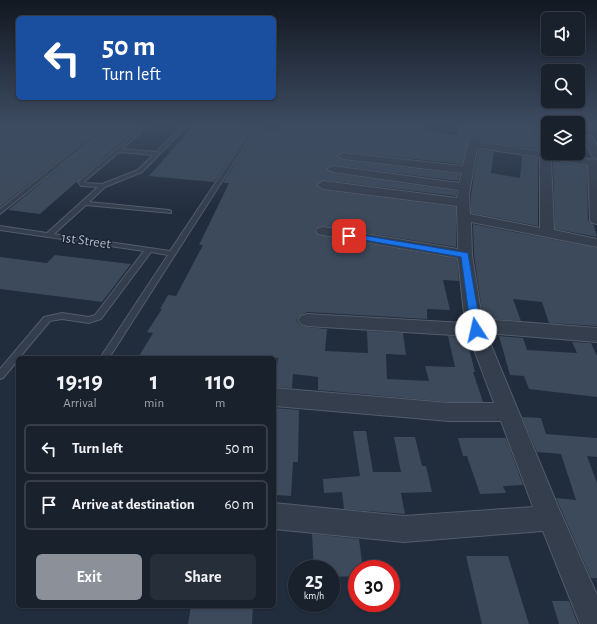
<!DOCTYPE html>
<style>
body{margin:0;font-family:"Alegreya Sans",sans-serif;background:#262e39;color:#f1f3f6;height:100vh;display:flex;flex-direction:column;font-size:15px;white-space:nowrap}
*{box-sizing:border-box;margin:0}
p{font-size:13px;color:#9fa3aa}
.icon{flex:none;width:22px;height:22px;fill:none;stroke:currentColor;stroke-width:2;stroke-linecap:round;stroke-linejoin:round}
.map{position:relative;flex:1;overflow:hidden}
.sheet{position:absolute;left:16px;top:356px;width:260px;height:252px;display:flex;flex-direction:column;background:#19212d;border-radius:6px;box-shadow:0 1px 3px #0004,0 0 0 1px #373e49}
.sheet>*{flex:none}
.top-card{position:absolute;left:16px;top:16px;width:260px;height:84px;border-radius:6px;box-shadow:0 1px 3px #0004,0 0 0 1px #373e49;background:#1a4fa0;color:#fff;overflow:hidden}
.tools{position:absolute;left:541px;top:12px;display:grid;gap:8px}
.tools a{display:grid;place-items:center;width:44px;height:44px;border-radius:6px;background:#19212d;box-shadow:0 1px 3px #0004,0 0 0 1px #373e49;font-size:20px}
.speed{position:absolute;left:288px;top:560px;display:flex;gap:8px;font-size:20px;font-weight:700;text-align:center}
.speed>*{display:grid;place-content:center;width:52px;height:52px;border-radius:50%;background:#19212d;box-shadow:0 1px 3px #0004,0 0 0 1px #373e49;line-height:1}
.speed small{font-size:10px;font-weight:400}
.speed .limit{border:6px solid #d22;background:#fff;color:#111}
.pin{position:absolute;display:grid;place-items:center;width:34px;height:34px;color:#fff;margin:-17px;border-radius:8px;box-shadow:0 2px 6px #0006}
.me{position:absolute;width:44px;margin:-22px;rotate:350deg;stroke-linejoin:round;filter:drop-shadow(0 0 3px #0008)}
.turn{display:flex;align-items:center;gap:14px;height:84px;padding:0 20px;font-size:18px}
.turn .icon{width:52px;height:52px;stroke-width:2.5}
.turn b{display:block;font-size:28px;line-height:34px}
.eta{display:flex;justify-content:space-evenly;align-items:center;height:68px;text-align:center}
.eta b{font-size:24px;font-weight:700;line-height:28px}
.cta{display:flex;gap:8px;margin-top:auto;padding:8px 20px}
.cta a{flex:1;height:46px;border-radius:6px;background:#8c9099;color:#fff;font-size:16px;font-weight:700;line-height:46px;text-align:center}
.cta a+a{background:#262e39;color:#f1f3f6}
ul{padding:0;list-style:none}
li{display:flex;align-items:center;gap:12px;height:50px;margin:0 8px 6px;padding:0 12px;border:2px solid #373e49;border-radius:6px}
li div{flex:1}
li b{display:block;font-size:15px}
li em{font-style:normal}
.map>svg:first-child{display:block}
</style>
<div class="map">
<svg width="597" height="624" viewBox="0 0 597 624">
<rect width="100%" height="100%" fill="#212c3c"/>
<g fill="#3d4a5b">
<polygon points="0,125 103,125 0,207"/>
<polygon points="111,125 141,125 40,214 8,210"/>
<polygon points="194,125 246,125 244,128 250,129 214,182 149,176"/>
<polygon points="282,125 426,125 423,129 457,135 458,125 473,125 462,164 343,152 337,155 343,160 460,174 458,181 333,165 326,168 333,173 456,191 456,196 323,180 316,185 323,190 456,207 456,247 323,226 318,227 315,230 318,235 457,259 459,281 443,280 450,310 427,309 427,319 307,312 301,315 296,320 300,325 307,327 327,329 325,351 368,353 367,331 403,333 406,355 386,354 387,379 429,381 425,366 455,367 448,336 466,337 475,372 473,372 483,402 449,402 318,390 318,377 293,374 292,388 274,387 278,358 155,358 139,356 153,333 147,332 162,309 160,309 168,295 176,296 203,245 199,245 229,183 223,183 257,129 278,131"/>
<polygon points="486,125 530,125 534,133 548,135 548,151 481,141"/>
<polygon points="478,150 494,152 491,173 520,178 522,156 538,158 538,226 471,213 471,194"/>
<polygon points="553,161 587,166 588,220 594,225 597,237 555,229"/>
<polygon points="473,224 597,248 597,326 549,323 542,302 513,299 521,321 483,318 474,255"/>
<polygon points="55,255 131,264 102,302 0,289 0,257 47,263"/>
<polygon points="499,336 523,338 527,350 577,353 572,342 591,343 597,356 597,397 529,389 524,376 510,375"/>
<polygon points="274,408 299,410 298,462 293,462 291,496 274,495"/>
<polygon points="522,417 541,418 546,434 597,438 597,457 587,456 597,483 597,578 591,578 556,498 576,500 561,454 537,452"/>
<polygon points="353,431 366,431 373,472 401,472 394,437 415,437 422,466 426,466 432,492 401,493 405,514 404,514 344,509 342,492 324,493 323,479 360,476"/>
<polygon points="458,438 506,438 523,485 503,486 506,493 480,494 467,456 463,456"/>
<polygon points="312,534 359,539 363,569 357,569 357,576 331,577 331,569 314,569"/>
<polygon points="466,556 508,556 529,624 482,624"/>
<polygon points="552,601 569,601 578,624 559,624"/>
<polygon points="191,606 253,606 252,624 188,624"/>
</g>
<g fill="none" stroke-linecap="round" stroke-linejoin="round">
<g stroke="#535c6a" stroke-width="2">
<g id="service">
<polygon points="105,125 110,125 0,214 0,209"/>
<path d="M145,125H149L122,149L156,152L184,125H188L142,172L105,187L89,202L169,210L171,211V213L86,205L54,234L170,251L254,125H258L109,358H100L168,255L151,252L101,319L89,323L62,319L50,321L19,358H18V360L3,378L0,379V369L44,317L62,313L89,317L95,315L144,251L0,230V226L47,233L98,187L81,186L78,182L79,181ZM119,152L153,155L138,170L102,184L85,183L84,182Z"/>
</g>
</g>
<g stroke="#535c6a" stroke-width="2">
<g id="minor">
<path d="M475,125H485L479,142L597,160V224L592,223L590,220L588,165L551,159L554,230L597,239V247L471,222L472,255L482,319L597,328V342L486,333L559,509L597,595V624H580L543,531L404,542L274,529V503L404,516L533,507L501,421H449L274,406V388L449,403H494L469,336L307,326L301,324L298,320L301,316L307,314L465,323L458,258L323,235L318,234L316,231L318,228L323,227L458,249L457,206L323,189L317,185L323,181L457,198L458,190L333,172L327,169L333,166L459,183L462,173L343,159L338,156L343,153L463,166L468,144ZM477,148L540,157V228L470,214L469,194Z"/>
<polygon points="588,135 592,136 597,146 597,159 592,156 583,138"/>
</g>
</g>
<use href="#service" fill="#353e4c" fill-rule="evenodd"/>
<use href="#minor" fill="#353e4c" fill-rule="evenodd"/>
</g>
<linearGradient id="sky" x2="0" y2="1"><stop stop-color="#121821"/><stop offset="0.59" stop-color="#3d4b61"/><stop offset="1" stop-color="#3d4b61" stop-opacity="0"/></linearGradient>
<rect width="597" height="212" fill="url(#sky)"/>
<polygon fill="#1a73e8" stroke="#114b97" points="349,233 468,253 481,330 479,332 473,332 471,330 461,257 347,237 345,236"/>
<g text-anchor="middle" dominant-baseline="central" stroke-width="3" stroke-linejoin="round" paint-order="stroke">
<g font-size="14" fill="#b0b9c8" stroke="#1a2331">
<text transform="translate(86 241) rotate(8)">1st Street</text>
</g>
</g>
</svg>
<div class="tools">
<a><svg class="icon" aria-label="sound" viewBox="0 0 24 24"><path d="M4 9h4l5-4v14l-5-4H4zM17 9q2 3 0 6"/></svg></a>
<a><svg class="icon" aria-label="search" viewBox="0 0 24 24"><circle cx="10" cy="10" r="6"/><path d="M15 15l6 6"/></svg></a>
<a><svg class="icon" aria-label="layers" viewBox="0 0 24 24"><path d="M12 4l9 5-9 5-9-5zM3 14l9 5 9-5"/></svg></a>
</div>
<div class="speed"><div>25<small>km/h</small></div><div class="limit">30</div></div>
<div class="pin" style="left:349px;top:236px;background:#d93025"><svg class="icon" aria-label="arrive" viewBox="0 0 24 24"><path d="M6 21V4h12l-3 4 3 4H6"/></svg></div>
<svg class="me" style="left:476px;top:330px" viewBox="-20 -20 40 40"><circle r="19" fill="#fff"/><path d="M0-13L10 11 0 6-10 11z" fill="#1a73e8"/></svg>
<div class="top-card">
<div class="turn"><svg class="icon" aria-label="left" viewBox="0 0 24 24"><path d="M17 20v-9H6M10 6l-5 5 5 5"/></svg><div><b>50 m</b>Turn left</div></div>
</div>
<section class="sheet">
<div class="eta">
<div><b>19:19</b><p>Arrival</p></div>
<div><b>1</b><p>min</p></div>
<div><b>110</b><p>m</p></div>
</div>
<ul>
<li><svg class="icon" aria-label="left" viewBox="0 0 24 24"><path d="M17 20v-9H6M10 6l-5 5 5 5"/></svg><div><b>Turn left</b></div><em>50 m</em></li>
<li><svg class="icon" aria-label="arrive" viewBox="0 0 24 24"><path d="M6 21V4h12l-3 4 3 4H6"/></svg><div><b>Arrive at destination</b></div><em>60 m</em></li>
</ul>
<div class="cta"><a>Exit</a><a>Share</a></div>
</section>
</div>
